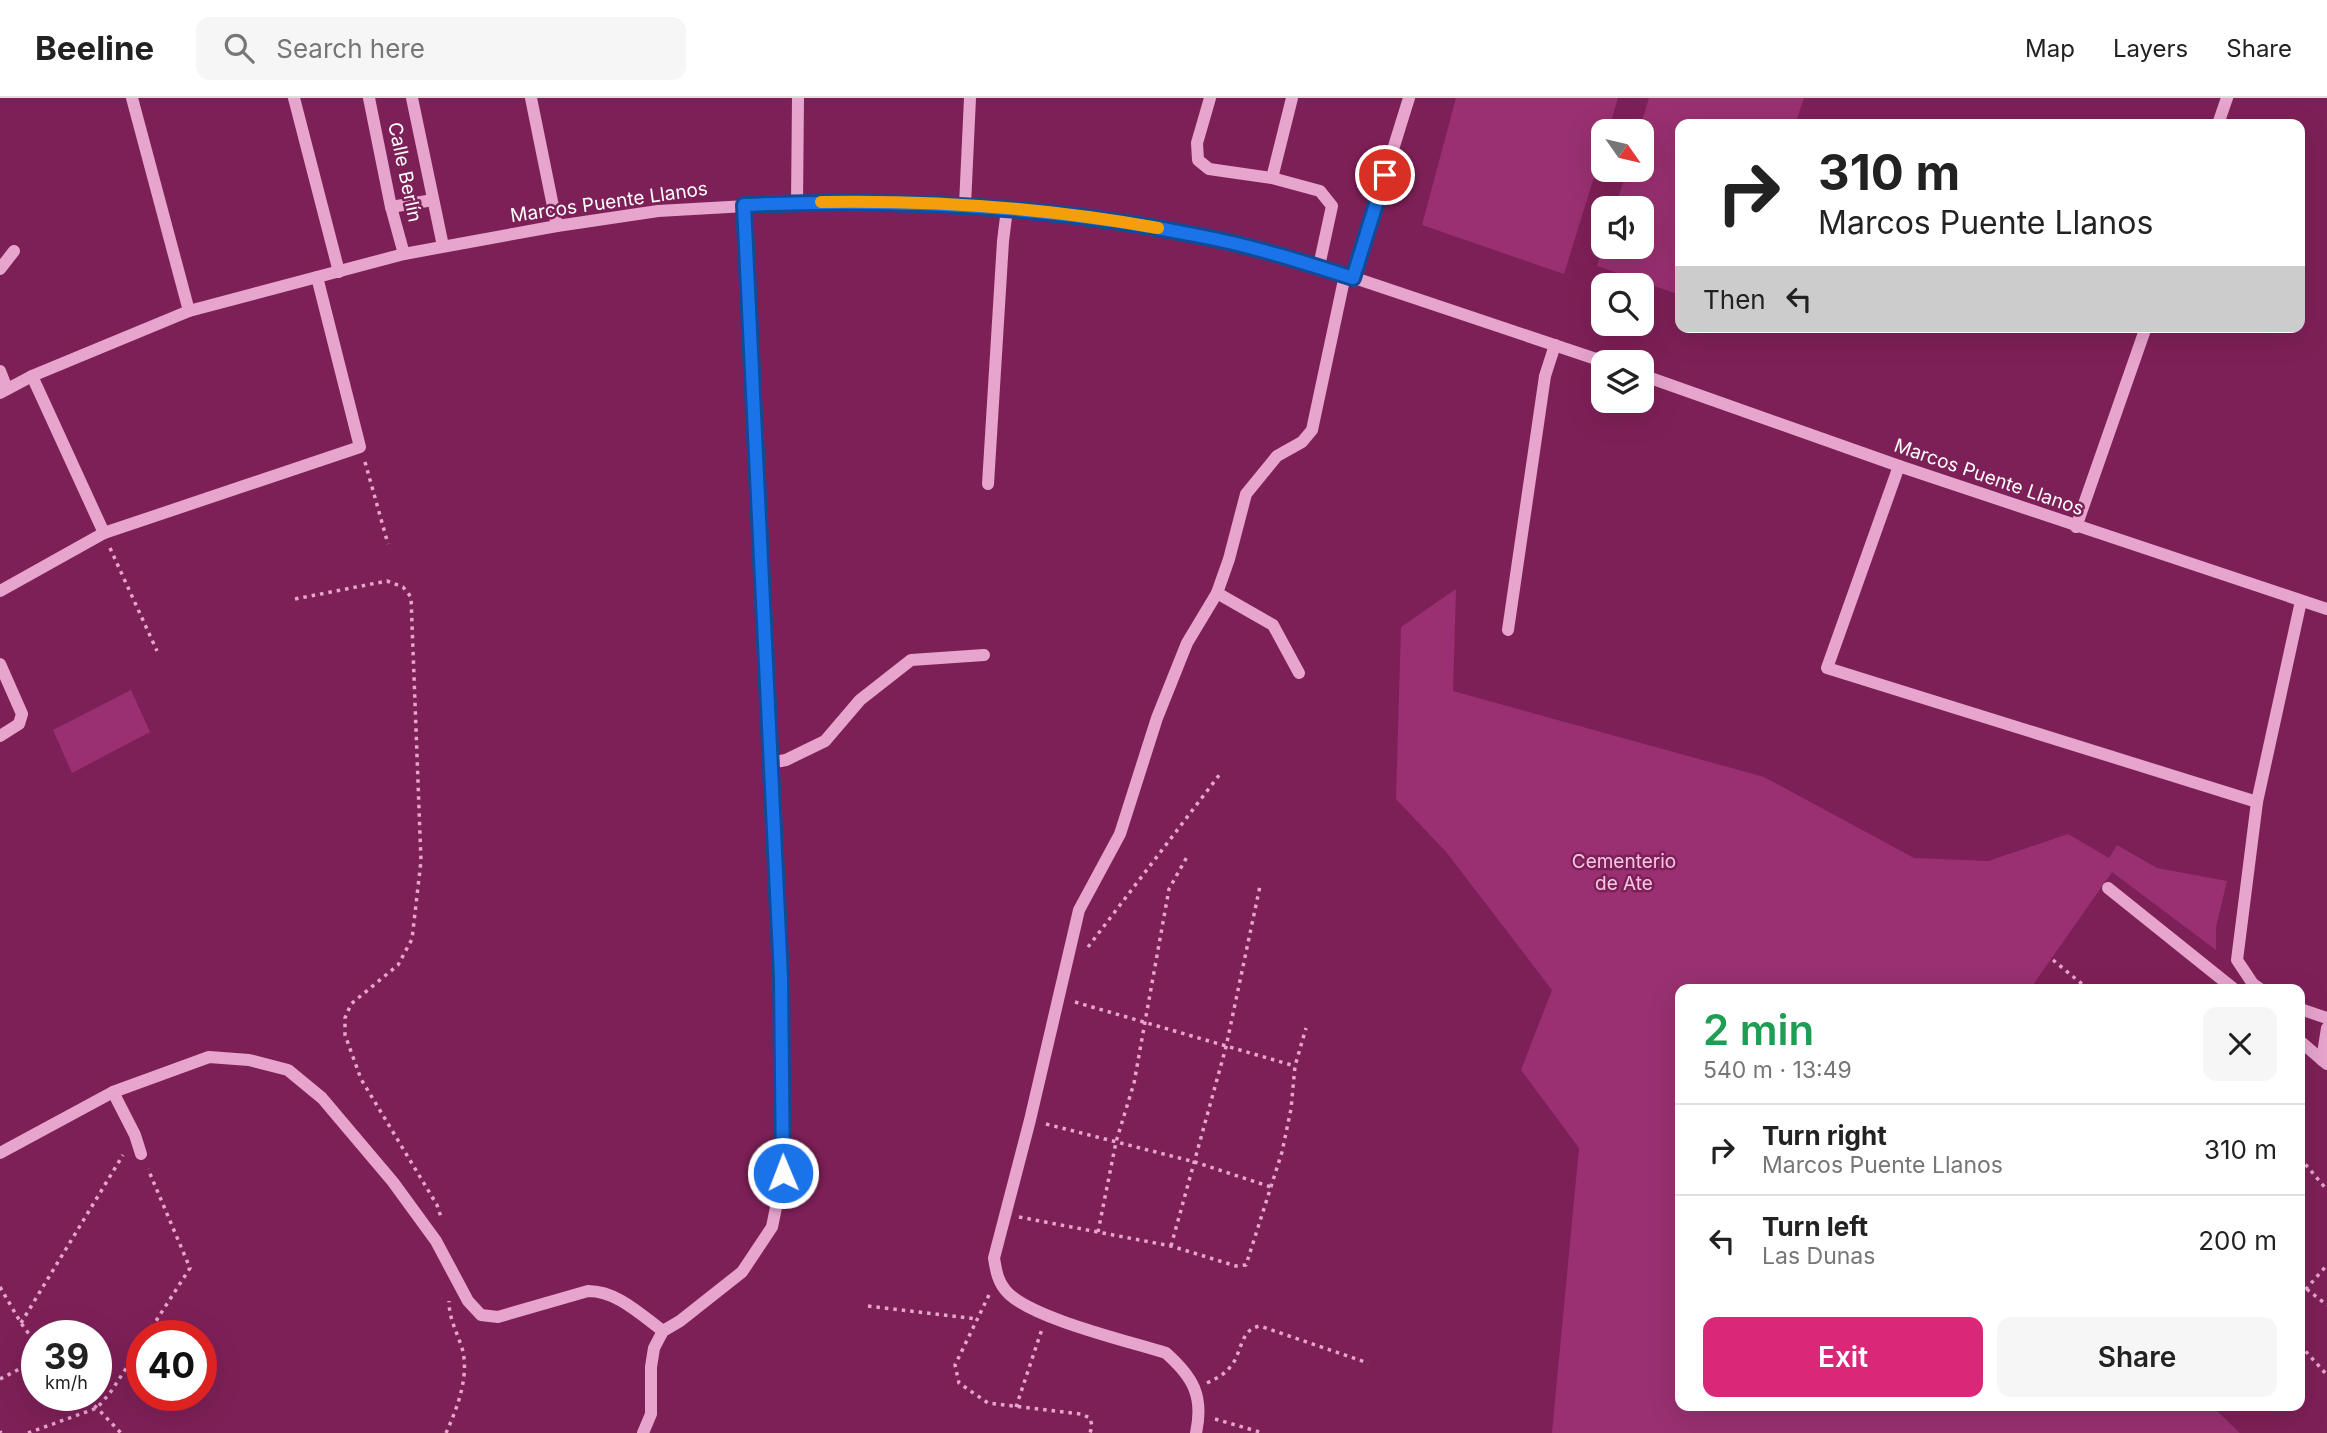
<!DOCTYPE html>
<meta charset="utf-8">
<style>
body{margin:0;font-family:Inter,sans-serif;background:#f6f6f6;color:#222;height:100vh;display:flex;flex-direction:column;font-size:26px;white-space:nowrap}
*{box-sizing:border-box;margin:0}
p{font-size:23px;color:#767676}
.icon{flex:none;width:38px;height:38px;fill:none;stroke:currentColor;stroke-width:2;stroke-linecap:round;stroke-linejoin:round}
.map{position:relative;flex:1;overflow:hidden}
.details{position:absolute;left:1675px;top:886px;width:630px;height:427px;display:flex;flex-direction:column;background:#fff;border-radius:14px;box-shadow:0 7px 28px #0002}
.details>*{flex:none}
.top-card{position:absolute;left:1675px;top:21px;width:630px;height:214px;border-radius:14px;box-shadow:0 7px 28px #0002;background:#fff;color:#222;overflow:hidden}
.needle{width:46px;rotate:124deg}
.tools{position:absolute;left:1591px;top:21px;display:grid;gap:14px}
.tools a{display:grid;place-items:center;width:63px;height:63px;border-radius:14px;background:#fff;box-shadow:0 7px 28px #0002;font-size:35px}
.speed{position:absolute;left:21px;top:1222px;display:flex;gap:14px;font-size:35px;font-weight:700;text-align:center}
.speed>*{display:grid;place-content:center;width:91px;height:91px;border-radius:50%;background:#fff;box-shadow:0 7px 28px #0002;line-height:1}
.speed small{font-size:18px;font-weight:400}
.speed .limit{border:10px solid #d22;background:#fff;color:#111}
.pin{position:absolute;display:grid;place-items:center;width:60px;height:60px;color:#fff;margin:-30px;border:4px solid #fff;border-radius:50%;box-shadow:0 2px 7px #0007}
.me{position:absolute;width:77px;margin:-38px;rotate:359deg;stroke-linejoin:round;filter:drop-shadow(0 0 5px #0008)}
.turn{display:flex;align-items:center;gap:24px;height:147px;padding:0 28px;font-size:32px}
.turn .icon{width:91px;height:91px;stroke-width:2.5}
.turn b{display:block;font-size:49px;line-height:60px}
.then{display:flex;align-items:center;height:66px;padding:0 28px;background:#0003;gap:14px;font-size:26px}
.round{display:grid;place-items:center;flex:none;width:74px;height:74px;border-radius:14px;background:#f6f6f6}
.headline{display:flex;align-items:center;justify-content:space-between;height:119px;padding:0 28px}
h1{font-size:42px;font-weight:600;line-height:52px;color:#1e9e55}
.primary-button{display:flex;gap:14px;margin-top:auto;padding:14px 28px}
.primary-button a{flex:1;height:80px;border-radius:14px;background:#db2777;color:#fff;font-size:28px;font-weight:600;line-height:80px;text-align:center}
.primary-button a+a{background:#f6f6f6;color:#222}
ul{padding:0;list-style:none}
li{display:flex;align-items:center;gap:21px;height:91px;padding:0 28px;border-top:2px solid #e0e0e0}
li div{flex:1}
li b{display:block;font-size:26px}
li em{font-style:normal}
header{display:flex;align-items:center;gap:42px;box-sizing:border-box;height:98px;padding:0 35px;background:#fff;border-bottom:2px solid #e0e0e0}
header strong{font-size:33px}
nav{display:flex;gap:38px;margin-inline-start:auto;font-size:24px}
.search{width:490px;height:63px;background:#f6f6f6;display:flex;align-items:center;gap:18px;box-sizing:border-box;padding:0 24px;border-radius:14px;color:#767676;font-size:26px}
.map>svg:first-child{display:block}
</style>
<header>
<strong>Beeline</strong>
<div class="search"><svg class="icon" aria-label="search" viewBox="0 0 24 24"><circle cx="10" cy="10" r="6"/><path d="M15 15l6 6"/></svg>Search here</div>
<nav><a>Map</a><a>Layers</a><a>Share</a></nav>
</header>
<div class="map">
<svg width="2327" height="1335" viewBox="0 0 2327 1335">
<rect width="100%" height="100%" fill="#7e2058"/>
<g fill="#9a3071">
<polygon points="1456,0 1618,0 1608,33 1603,33 1603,50 1564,176 1422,127"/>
<polygon points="1649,0 1804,0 1795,26 1680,26 1680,197 1597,168 1603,148 1642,149 1642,110 1615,110 1627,72 1642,72 1642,33 1639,33"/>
<polygon points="1456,491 1453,593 1764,679 1914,760 1988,763 2068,736 2109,760 2117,747 2157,770 2227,783 2216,829 2216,852 2112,774 2030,891 1680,891 1680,1307 2206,1307 2218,1314 2240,1335 1552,1335 1579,1050 1521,972 1552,892 1447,755 1396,701 1401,529"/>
<polygon points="131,592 150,634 72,675 53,632"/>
</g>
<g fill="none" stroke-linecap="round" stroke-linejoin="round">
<g stroke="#e7a4cd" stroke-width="3.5" stroke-dasharray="3.5 5" stroke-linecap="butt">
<polyline points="365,364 388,446"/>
<polyline points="110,450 157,553"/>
<polyline points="295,501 387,483 403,489 411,499 421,763 412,841 398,867 351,906 345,920 345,937 361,981 437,1107 442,1122"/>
<polyline points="1088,849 1220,676"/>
<polyline points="2053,862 2088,891"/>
<polyline points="1075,904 1295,968"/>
<polyline points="1046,1026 1195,1064 1271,1089"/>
<polyline points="2300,1060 2327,1092"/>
<polyline points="1019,1119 1171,1148 1236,1168 1246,1167 1282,1054 1291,1011 1295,968 1306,930"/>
<polyline points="1098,1134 1116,1044 1134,985 1169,791 1188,757"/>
<polyline points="1171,1148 1226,949 1260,788"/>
<polyline points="2300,1186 2327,1207"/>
<polyline points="0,1189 21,1225 37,1247"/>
<polyline points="989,1197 955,1267 959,1285 988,1305 1081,1316 1090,1320 1092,1328 1090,1335"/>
<polyline points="2300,1198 2327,1167"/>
<polyline points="868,1208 977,1221"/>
<polyline points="21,1225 123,1057"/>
<polyline points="147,1237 190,1170 148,1071"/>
<polyline points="2300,1247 2327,1277"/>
<polyline points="0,1281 37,1262"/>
<path d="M1207,1285C1217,1280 1224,1277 1231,1268C1242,1255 1240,1231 1260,1228L1368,1265"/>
<polyline points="81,1297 97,1310 121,1335"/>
<polyline points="1016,1309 1042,1231"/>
<polyline points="1215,1321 1263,1335"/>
<polyline points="0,1333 1,1335"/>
<polyline points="28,1335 97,1310 110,1295 142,1246"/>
<path d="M446,1335C457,1311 470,1277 462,1250C457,1234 449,1221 449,1203"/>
</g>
<g stroke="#e7a4cd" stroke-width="12">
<polyline points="132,0 189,213"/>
<polyline points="294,0 339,174"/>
<polyline points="369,0 391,109 404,156"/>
<polyline points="412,0 443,148"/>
<polyline points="531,0 557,128"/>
<polyline points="1210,0 1197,45 1198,62 1209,71 1272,80 1320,93 1332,108 1319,168"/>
<polyline points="2218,26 2227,0"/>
<polyline points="1272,80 1292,0"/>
<polyline points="797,105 798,0"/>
<polyline points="965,107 970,0"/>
<polyline points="391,109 433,102"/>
<polyline points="0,171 14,153"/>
<polyline points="1353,180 1409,0"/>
<polyline points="0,273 7,291"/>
<polyline points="1642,277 1899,368 2327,511"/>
<polyline points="32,278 104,435"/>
<polyline points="0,295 32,278 189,213 404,156 557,128 658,113 797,105 923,105 1007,111 1107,121 1211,140 1319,168 1605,264"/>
<polyline points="1899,368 1827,570 2257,704"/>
<polyline points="988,386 1003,143 1007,111"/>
<polyline points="2076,429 2146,229"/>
<polyline points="0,493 104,435 360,349 317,179"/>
<polyline points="1217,495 1273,527 1299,575"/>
<polyline points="1508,532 1545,278 1555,247"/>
<polyline points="0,566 22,616 19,626 0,638"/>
<polyline points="770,665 786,662 825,643 860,602 911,562 984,557"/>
<polyline points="2108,790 2234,891"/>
<polyline points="2260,891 2253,886 2237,862 2257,704 2301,503"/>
<polyline points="2300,911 2327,920"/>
<polyline points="2327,930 2322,962 2327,966"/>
<polyline points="2300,943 2322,962"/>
<polyline points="113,994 135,1037 141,1056"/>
<path d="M0,1055L113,994L209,959L249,962L288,972L322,1000L393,1084L436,1143L468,1203L481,1217L498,1219L588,1193C617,1193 640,1216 663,1233"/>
<polyline points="643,1335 651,1316 651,1269 654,1250 663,1233 680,1223 742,1174 772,1129 783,1075 781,879 744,107"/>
<path d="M1196,1335C1204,1298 1193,1279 1166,1255C1128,1243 1034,1221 1008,1195C998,1185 996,1173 994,1160L1030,1022L1079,812L1120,736L1157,620L1187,545L1217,495L1229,461L1246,396L1277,358L1302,344L1312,332L1345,177"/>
</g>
</g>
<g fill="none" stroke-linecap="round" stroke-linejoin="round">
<g stroke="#114b97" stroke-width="18">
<path id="route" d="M783,1075L781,879L744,107C900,100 1056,108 1210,140C1259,150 1306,165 1353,180L1385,77"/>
</g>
<use href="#route" stroke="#1a73e8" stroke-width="12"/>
<path stroke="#f59e0b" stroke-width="12" d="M821,104C934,102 1047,110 1158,130"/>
</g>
<g text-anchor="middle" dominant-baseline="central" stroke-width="5" stroke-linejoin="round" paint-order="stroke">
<g font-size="19" fill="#fff" stroke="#7e2058">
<text transform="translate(405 74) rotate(78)">Calle Berlín</text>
<text transform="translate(609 104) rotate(-8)">Marcos Puente Llanos</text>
<text transform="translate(1989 379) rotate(19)">Marcos Puente Llanos</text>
</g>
<g font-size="19" fill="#f5c8e4" stroke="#7e2058">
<text x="1624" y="763">Cementerio<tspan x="1624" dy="22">de Ate</tspan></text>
</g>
</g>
</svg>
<div class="tools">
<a><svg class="needle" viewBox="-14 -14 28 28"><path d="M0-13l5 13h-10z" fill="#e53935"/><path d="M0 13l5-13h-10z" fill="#767676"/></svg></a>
<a><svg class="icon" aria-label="sound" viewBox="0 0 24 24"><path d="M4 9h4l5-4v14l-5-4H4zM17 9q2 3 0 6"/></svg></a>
<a><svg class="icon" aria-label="search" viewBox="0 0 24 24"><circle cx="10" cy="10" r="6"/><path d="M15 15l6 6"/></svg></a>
<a><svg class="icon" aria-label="layers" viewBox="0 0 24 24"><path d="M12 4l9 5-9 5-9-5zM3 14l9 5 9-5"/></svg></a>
</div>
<div class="speed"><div>39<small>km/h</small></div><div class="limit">40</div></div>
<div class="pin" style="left:1385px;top:77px;background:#d93025"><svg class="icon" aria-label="arrive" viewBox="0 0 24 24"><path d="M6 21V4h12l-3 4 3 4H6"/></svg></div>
<svg class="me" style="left:783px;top:1075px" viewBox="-20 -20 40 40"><circle r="17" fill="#1a73e8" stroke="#fff" stroke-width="3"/><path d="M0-11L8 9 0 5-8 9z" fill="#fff"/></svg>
<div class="top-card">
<div class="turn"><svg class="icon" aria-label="right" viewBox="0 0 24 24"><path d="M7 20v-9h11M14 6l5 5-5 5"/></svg><div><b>310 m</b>Marcos Puente Llanos</div></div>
<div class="then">Then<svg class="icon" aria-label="left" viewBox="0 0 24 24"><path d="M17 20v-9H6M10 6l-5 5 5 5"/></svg></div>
</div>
<section class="details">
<div class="headline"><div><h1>2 min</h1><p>540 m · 13:49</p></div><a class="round"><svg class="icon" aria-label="close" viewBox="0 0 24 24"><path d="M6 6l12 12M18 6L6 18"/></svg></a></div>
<ul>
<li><svg class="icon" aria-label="right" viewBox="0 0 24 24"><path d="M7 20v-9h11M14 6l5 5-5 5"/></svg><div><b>Turn right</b><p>Marcos Puente Llanos</p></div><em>310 m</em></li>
<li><svg class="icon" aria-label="left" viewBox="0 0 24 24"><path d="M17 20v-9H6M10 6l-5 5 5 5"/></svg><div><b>Turn left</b><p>Las Dunas</p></div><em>200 m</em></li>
</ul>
<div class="primary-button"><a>Exit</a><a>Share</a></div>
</section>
</div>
